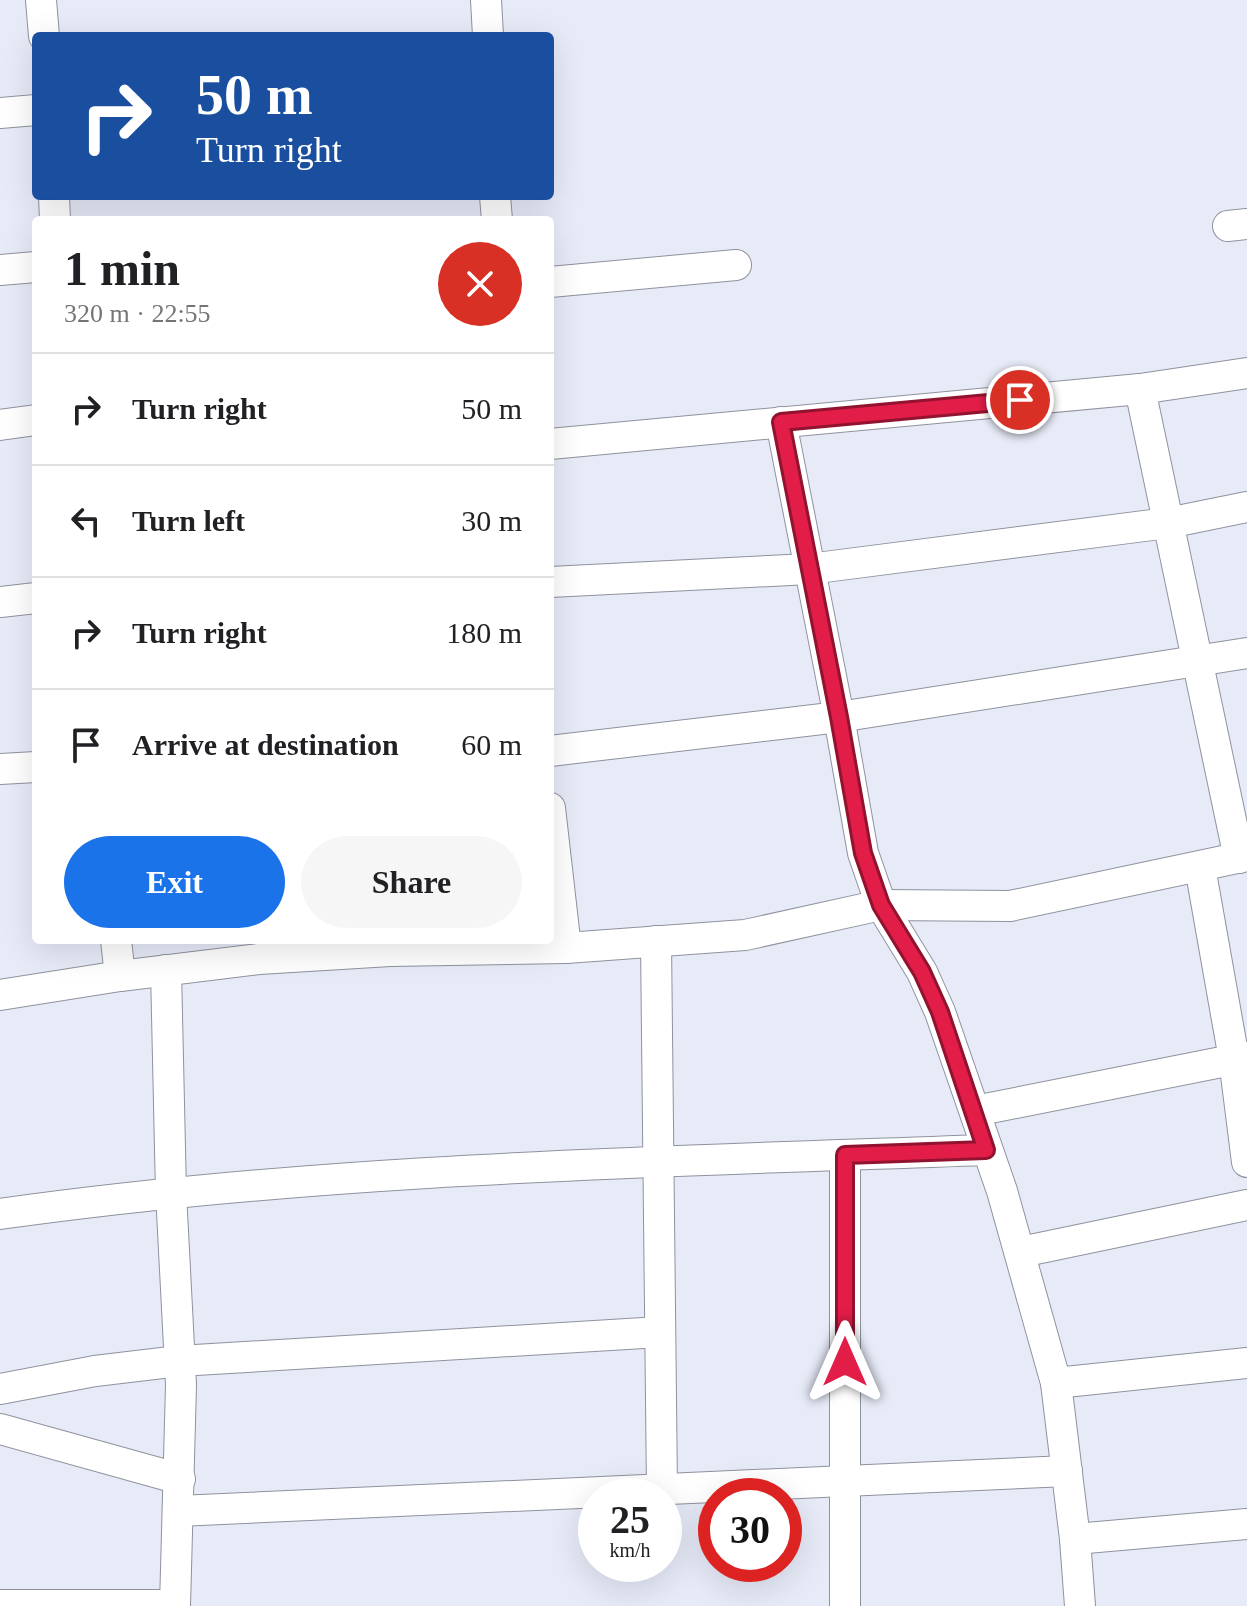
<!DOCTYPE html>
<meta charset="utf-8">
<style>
body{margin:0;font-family:"Times New Roman",serif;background:#f6f6f6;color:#202124;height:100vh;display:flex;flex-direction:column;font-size:30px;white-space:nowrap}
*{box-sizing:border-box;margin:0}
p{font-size:26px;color:#757577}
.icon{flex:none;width:44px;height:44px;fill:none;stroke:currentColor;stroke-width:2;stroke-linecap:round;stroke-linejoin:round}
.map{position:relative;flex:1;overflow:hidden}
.details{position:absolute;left:32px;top:216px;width:522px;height:728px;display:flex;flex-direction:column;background:#fff;border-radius:8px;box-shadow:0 8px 32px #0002}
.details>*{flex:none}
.hud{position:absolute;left:32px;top:32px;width:522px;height:168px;border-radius:8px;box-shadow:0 8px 32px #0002;background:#1a4fa0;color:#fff;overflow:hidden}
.speed{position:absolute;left:578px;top:1478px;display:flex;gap:16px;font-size:40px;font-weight:700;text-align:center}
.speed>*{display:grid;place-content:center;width:104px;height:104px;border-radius:50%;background:#fff;box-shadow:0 8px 32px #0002;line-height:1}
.speed small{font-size:20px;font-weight:400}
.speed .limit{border:12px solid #d22;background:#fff;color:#111}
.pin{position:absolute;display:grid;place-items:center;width:68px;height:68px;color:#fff;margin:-34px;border:4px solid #fff;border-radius:50%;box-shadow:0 2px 8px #0007}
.me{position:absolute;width:88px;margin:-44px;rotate:0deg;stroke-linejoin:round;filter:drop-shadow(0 0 6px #0008)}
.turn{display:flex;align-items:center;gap:28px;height:168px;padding:0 32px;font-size:36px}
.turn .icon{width:104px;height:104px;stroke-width:2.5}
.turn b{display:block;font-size:56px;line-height:68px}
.round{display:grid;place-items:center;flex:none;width:84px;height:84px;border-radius:42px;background:#f6f6f6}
.headline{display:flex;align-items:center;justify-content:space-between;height:136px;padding:0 32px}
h1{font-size:48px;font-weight:700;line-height:60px}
.button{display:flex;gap:16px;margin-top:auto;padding:16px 32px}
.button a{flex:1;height:92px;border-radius:48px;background:#1a73e8;color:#fff;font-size:32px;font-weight:700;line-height:92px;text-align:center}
.button a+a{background:#f6f6f6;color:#202124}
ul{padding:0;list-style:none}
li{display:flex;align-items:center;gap:24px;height:112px;padding:0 32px;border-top:2px solid #e0e0e0}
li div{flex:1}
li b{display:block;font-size:30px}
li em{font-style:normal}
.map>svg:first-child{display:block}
</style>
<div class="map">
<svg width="1247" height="1606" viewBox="0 0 1247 1606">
<rect width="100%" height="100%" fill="#e7ebf8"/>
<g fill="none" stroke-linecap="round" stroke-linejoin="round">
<g stroke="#8e929d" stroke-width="32">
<g id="minor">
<polyline points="41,0 44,36"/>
<polyline points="486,0 488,36"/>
<polyline points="0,113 36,110"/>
<polyline points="54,196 55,220"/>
<polyline points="495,196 497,220"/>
<polyline points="1228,226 1247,224"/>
<polyline points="0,270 36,267"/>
<polyline points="550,282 736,265"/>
<polyline points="781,422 839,717 863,853 881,905 922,972 940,1012 1002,1191 1056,1383 1075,1539 1080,1606"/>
<polyline points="0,425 36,420"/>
<polyline points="550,444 1140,389"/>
<polyline points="550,582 809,569 1168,523 1247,507"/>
<polyline points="0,602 36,598"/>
<polyline points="550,751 839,717 1247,653"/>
<polyline points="0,769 36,767"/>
<polyline points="550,808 566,948"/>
<polyline points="1239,858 1140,389 1247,373"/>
<polyline points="1200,867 1234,1059 1247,1162"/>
<polyline points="116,940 120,976"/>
<polyline points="656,941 662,1491"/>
<polyline points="166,970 171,1193 181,1385 175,1606"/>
<polyline points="0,995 120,976 259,959 390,951 566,948 745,935 881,905 1010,906 1247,856"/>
<polyline points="975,1111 1247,1057"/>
<path d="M0,1214C326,1168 657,1162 986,1150"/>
<polyline points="1021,1252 1247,1205"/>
<polyline points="1056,1383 1247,1363"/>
<polyline points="0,1389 95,1371 179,1361 660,1332"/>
<polyline points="0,1429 180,1479"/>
<polyline points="178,1511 1067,1471"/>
<polyline points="1075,1539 1247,1524"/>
<polyline points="0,1605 175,1605"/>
<polyline points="845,1606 845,1155"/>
</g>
</g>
<use href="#minor" stroke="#fff" stroke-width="30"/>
</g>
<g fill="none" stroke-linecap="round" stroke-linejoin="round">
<g stroke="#92132f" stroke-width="20">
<polyline id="route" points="845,1362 845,1155 986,1150 940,1012 922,972 881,905 863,853 839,717 781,422 1020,400"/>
</g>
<use href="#route" stroke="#e11d48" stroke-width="14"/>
</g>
</svg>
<div class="speed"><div>25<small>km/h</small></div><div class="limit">30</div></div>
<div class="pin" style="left:1020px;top:400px;background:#d93025"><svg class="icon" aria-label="arrive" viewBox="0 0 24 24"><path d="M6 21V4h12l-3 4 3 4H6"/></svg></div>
<svg class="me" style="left:845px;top:1362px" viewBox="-20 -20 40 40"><path d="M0-17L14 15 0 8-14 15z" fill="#e11d48" stroke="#fff" stroke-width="4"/></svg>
<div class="hud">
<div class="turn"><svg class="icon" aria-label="right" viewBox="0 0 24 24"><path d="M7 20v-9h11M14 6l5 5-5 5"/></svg><div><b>50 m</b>Turn right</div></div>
</div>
<section class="details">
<div class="headline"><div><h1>1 min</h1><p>320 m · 22:55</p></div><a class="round" style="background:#d93025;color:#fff"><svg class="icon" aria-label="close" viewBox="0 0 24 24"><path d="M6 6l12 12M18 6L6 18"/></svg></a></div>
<ul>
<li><svg class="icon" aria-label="right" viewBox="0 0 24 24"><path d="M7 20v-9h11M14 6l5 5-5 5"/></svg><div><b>Turn right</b></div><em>50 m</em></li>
<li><svg class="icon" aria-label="left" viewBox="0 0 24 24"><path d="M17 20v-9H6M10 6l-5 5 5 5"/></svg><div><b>Turn left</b></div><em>30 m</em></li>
<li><svg class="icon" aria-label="right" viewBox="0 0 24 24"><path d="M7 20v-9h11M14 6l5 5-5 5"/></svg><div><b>Turn right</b></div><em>180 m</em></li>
<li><svg class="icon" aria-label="arrive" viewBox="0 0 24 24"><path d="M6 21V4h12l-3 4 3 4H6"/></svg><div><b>Arrive at destination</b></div><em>60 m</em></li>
</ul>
<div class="button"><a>Exit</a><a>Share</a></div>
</section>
</div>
